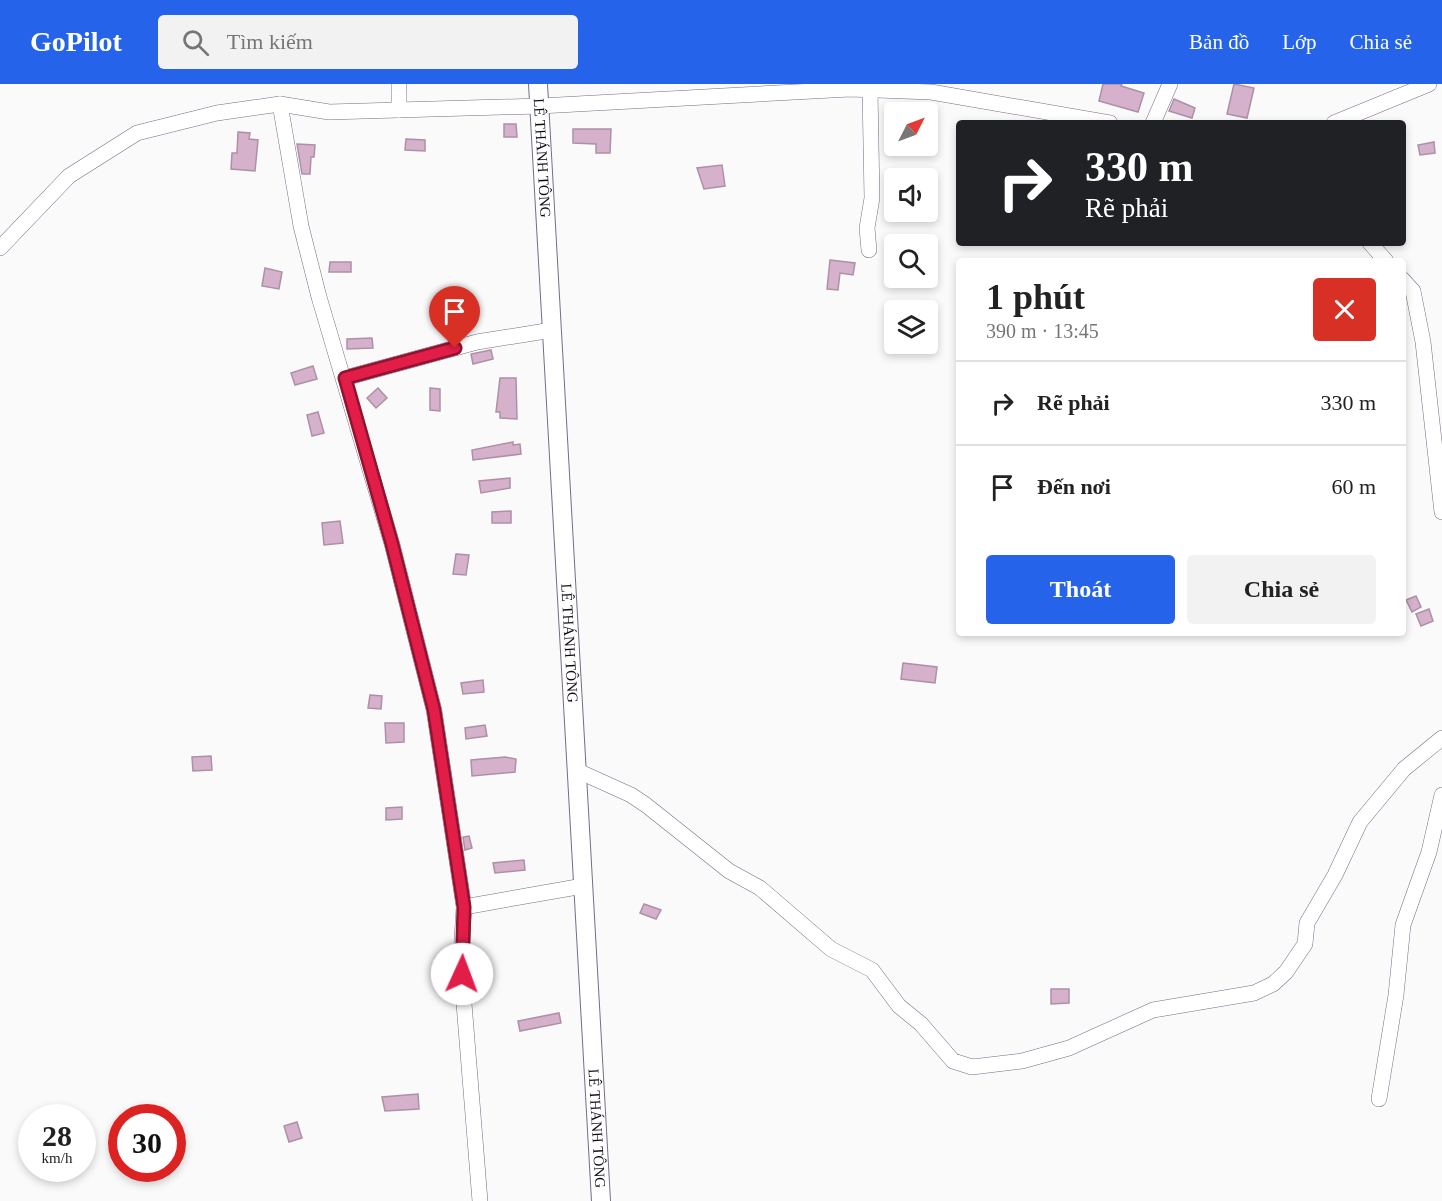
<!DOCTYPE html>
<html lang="vi">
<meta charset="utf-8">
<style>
body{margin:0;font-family:Georgia,serif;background:#f2f2f2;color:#222;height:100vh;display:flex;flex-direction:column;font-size:22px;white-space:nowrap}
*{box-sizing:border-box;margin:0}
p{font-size:20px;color:#767676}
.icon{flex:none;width:33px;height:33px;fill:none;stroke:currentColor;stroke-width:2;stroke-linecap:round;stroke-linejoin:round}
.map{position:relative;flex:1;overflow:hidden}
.sheet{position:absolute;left:956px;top:174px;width:450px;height:378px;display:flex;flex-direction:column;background:#fff;border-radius:6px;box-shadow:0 3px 9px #0003}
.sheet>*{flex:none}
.top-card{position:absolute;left:956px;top:36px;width:450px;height:126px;border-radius:6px;box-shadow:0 3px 9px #0003;background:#202124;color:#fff;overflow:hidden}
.needle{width:39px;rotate:48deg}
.fabs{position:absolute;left:884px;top:18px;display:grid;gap:12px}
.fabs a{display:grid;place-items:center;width:54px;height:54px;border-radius:6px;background:#fff;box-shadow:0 3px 9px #0003;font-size:30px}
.speed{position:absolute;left:18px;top:1020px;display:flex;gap:12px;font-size:30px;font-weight:700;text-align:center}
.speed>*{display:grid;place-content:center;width:78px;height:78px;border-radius:50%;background:#fff;box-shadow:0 3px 9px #0003;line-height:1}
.speed small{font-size:15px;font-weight:400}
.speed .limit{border:9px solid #d22;background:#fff;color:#111}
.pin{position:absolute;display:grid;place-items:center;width:51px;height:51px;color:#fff;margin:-62px -26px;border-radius:50% 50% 50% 0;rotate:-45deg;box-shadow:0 0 6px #0007}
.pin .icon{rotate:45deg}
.me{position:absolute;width:66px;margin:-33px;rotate:2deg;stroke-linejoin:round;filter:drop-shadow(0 0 4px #0008)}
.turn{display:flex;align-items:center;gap:21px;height:126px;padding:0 30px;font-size:27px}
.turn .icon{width:78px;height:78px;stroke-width:2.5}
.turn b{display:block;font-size:42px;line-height:51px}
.round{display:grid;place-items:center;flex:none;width:63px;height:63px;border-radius:6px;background:#f2f2f2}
.head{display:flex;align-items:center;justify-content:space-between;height:102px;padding:0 30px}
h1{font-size:36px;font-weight:700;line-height:45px}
.cta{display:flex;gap:12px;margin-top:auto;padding:12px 30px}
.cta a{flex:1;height:69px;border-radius:6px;background:#2563eb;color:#fff;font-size:24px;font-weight:700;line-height:69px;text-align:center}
.cta a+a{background:#f2f2f2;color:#222}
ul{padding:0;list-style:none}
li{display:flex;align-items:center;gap:18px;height:84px;padding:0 30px;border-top:2px solid #e0e0e0}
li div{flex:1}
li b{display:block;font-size:22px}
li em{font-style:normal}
header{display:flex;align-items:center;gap:36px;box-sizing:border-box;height:84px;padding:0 30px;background:#2563eb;color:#fff}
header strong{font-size:28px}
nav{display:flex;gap:33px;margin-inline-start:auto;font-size:21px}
.search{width:420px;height:54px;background:#f2f2f2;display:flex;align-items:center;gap:15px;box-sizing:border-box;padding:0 21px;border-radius:6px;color:#767676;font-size:22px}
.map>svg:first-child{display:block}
</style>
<header>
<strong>GoPilot</strong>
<div class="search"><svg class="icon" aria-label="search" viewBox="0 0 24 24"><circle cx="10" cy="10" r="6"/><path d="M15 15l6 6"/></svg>Tìm kiếm</div>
<nav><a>Bản đồ</a><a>Lớp</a><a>Chia sẻ</a></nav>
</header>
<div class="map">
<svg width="1442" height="1117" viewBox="0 0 1442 1117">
<rect width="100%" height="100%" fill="#fafafa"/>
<g fill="#d6b1cc" stroke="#ae90a5" stroke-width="1.5">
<polygon points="1103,0 1122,0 1121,2 1144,9 1138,28 1099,17"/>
<polygon points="1234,0 1254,4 1247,34 1227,30"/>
<polygon points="1174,15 1195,24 1192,34 1169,27"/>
<polygon points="504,40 516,40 517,53 504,53"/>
<polygon points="573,45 611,45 610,69 596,69 596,60 573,59"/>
<polygon points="238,48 250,49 249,55 258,56 255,87 231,85 232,69 237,69"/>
<polygon points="406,55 425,56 425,67 405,66"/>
<polygon points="1434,58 1435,69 1420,71 1418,61"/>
<polygon points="297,60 315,61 314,73 311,73 310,90 302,90"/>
<polygon points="722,81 725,102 704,105 697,84"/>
<polygon points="830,176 855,179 853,191 840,189 838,206 827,205"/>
<polygon points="330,178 351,178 351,188 329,188"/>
<polygon points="265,184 282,188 279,205 262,202"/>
<polygon points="372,254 373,264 347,265 347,255"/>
<polygon points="491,266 493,275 473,280 471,270"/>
<polygon points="313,282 317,295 295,301 291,289"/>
<polygon points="500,294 516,294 517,335 500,334 500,328 496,328"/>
<polygon points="378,304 387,314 376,324 367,314"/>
<polygon points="430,304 440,305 440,327 430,326"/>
<polygon points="318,328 324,349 312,352 307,331"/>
<polygon points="513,358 513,361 520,360 521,370 473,376 472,366"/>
<polygon points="510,394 510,404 481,409 479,397"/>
<polygon points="511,427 511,439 492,439 492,428"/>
<polygon points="340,437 343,459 324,461 322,439"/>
<polygon points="456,470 469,471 466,491 453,490"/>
<polygon points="1416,512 1421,523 1412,528 1406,516"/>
<polygon points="1429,525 1433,537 1421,542 1416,530"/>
<polygon points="903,579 937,583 935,599 901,595"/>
<polygon points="483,596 484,608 463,610 461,599"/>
<polygon points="370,611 382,612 381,625 368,624"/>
<polygon points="385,639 404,639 404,658 386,659"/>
<polygon points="485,641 487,652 466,655 465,644"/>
<polygon points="211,672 212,686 193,687 192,673"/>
<polygon points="505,673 516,675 515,688 472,692 471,676"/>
<polygon points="402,723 402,735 386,736 386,724"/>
<polygon points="469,752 472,764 465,766 463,753"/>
<polygon points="524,776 525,786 495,789 493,779"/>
<polygon points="644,820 661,826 656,835 640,829"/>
<polygon points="1051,905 1069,905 1069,919 1051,920"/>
<polygon points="559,929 561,939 520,947 518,937"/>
<polygon points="418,1010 419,1025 385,1027 382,1013"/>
<polygon points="297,1038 302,1054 289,1058 284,1042"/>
</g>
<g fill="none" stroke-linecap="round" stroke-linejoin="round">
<g stroke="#786b88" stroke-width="16">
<g id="minor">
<polyline points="399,0 399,26"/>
<polyline points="280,20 301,142 319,213 392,460 434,626 464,823 461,872 463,907 480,1117"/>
<polyline points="1153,39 1170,0"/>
<polyline points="1334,39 1429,0"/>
<polyline points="1370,159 1386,177"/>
<polyline points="0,164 69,92 137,49 217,29 280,20 329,28 540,22 850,5 931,8 1110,39"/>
<polyline points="869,166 867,144 872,114 870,6"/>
<polyline points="1402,195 1413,207 1423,258 1442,428"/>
<polyline points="345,294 477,258 552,246"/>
<polyline points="578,687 631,711 646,721 729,787 760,804 831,865 872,886 899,922 921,940 953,977 972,983 1022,977 1069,964 1153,926 1254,909 1273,900 1286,888 1305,860 1307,839 1335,791 1360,738 1404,685 1442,654"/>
<polyline points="464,823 583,802"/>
<polyline points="1379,1015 1396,911 1403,841 1429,768 1442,711"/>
</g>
</g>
<g stroke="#786b88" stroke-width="20">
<g id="tertiary">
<path id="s1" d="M538,0L601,1117"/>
</g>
</g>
<use href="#minor" stroke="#fff" stroke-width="15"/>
<use href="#tertiary" stroke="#fff" stroke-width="18"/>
</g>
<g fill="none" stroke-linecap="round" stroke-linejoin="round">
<g stroke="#92132f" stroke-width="15">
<polyline id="route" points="455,264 345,294 392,460 434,626 464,823 462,890"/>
</g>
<use href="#route" stroke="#e11d48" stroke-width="10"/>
</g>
<g text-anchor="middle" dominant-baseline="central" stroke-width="4.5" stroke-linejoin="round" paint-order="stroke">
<g font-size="15" fill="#0f0a15" stroke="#fafafa">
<text stroke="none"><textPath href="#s1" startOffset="74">LÊ THÁNH TÔNG</textPath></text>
<text stroke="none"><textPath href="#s1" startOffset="560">LÊ THÁNH TÔNG</textPath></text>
<text stroke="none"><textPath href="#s1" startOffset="1046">LÊ THÁNH TÔNG</textPath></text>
</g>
</g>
</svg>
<div class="fabs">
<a><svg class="needle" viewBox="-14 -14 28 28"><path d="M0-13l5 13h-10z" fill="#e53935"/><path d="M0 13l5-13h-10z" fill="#767676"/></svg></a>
<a><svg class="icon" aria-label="sound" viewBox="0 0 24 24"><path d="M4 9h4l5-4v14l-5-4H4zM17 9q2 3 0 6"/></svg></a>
<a><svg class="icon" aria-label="search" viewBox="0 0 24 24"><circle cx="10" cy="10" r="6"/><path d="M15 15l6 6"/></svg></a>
<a><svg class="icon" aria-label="layers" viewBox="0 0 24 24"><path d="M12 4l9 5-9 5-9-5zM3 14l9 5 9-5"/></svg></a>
</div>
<div class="speed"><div>28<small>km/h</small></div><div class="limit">30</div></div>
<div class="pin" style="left:455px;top:264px;background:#d93025"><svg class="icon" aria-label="arrive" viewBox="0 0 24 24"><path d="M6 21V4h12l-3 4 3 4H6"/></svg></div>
<svg class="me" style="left:462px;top:890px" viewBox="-20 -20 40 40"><circle r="19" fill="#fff"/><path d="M0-13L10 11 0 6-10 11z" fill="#e11d48"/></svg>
<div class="top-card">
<div class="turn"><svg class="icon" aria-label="right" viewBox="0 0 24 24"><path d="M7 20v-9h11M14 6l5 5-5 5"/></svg><div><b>330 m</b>Rẽ phải</div></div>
</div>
<section class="sheet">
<div class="head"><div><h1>1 phút</h1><p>390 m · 13:45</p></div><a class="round" style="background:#d93025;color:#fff"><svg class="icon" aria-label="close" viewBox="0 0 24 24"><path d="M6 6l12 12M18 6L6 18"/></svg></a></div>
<ul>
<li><svg class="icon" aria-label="right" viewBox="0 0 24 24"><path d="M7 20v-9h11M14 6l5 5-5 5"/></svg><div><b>Rẽ phải</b></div><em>330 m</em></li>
<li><svg class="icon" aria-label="arrive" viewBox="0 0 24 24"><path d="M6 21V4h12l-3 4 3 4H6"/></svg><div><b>Đến nơi</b></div><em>60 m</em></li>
</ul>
<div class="cta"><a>Thoát</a><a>Chia sẻ</a></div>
</section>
</div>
